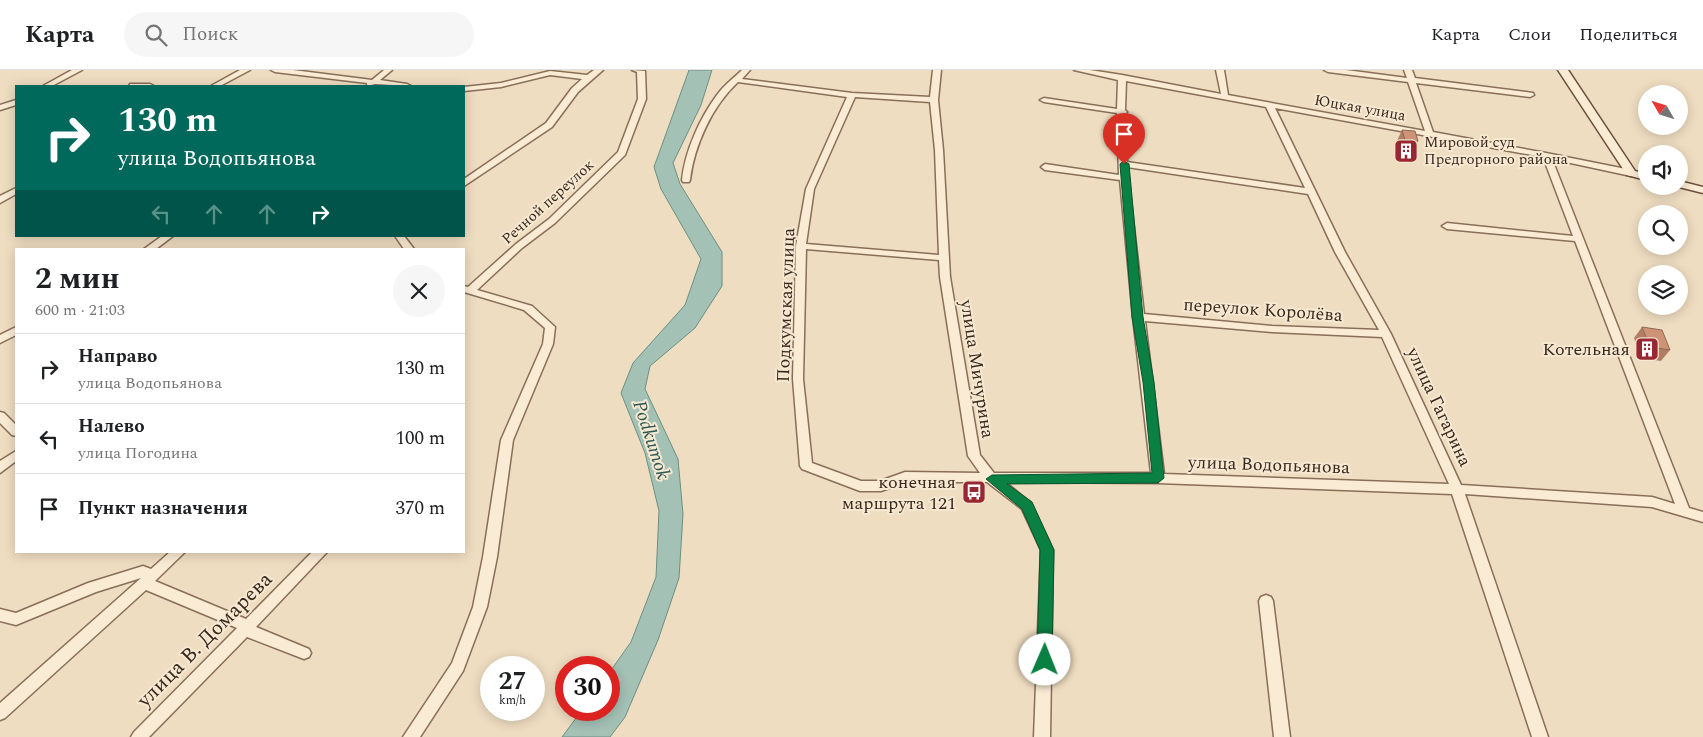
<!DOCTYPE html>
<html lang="ru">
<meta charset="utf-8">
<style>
body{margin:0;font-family:Spectral,serif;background:#f6f6f6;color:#202124;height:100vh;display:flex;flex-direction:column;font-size:19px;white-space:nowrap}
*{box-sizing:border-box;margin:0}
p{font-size:16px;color:#757577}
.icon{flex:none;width:28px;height:28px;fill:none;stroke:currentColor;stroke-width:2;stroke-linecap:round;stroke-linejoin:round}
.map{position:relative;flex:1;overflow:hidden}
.side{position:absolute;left:15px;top:178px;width:450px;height:305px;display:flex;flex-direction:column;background:#fff;border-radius:0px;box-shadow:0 2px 12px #0003}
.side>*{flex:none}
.hud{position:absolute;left:15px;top:15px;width:450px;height:152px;border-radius:0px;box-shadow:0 2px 12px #0003;background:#00695c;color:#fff;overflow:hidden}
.needle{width:32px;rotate:309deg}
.controls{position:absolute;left:1638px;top:15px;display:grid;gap:10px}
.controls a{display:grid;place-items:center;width:50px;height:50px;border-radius:50%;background:#fff;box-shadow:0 2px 12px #0003;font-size:25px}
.speed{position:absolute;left:480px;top:586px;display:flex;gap:10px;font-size:25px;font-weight:700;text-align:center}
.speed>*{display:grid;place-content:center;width:65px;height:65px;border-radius:50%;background:#fff;box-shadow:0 2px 12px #0003;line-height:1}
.speed small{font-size:12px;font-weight:400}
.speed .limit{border:8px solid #d22;background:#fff;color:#111}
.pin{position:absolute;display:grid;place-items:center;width:42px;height:42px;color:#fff;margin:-51px -21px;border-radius:50% 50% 50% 0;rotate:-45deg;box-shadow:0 0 5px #0007}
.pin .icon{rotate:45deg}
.me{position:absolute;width:55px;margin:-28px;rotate:1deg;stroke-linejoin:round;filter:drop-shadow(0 0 4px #0008)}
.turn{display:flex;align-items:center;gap:18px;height:105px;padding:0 20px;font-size:22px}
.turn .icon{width:65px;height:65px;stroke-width:2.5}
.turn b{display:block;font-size:35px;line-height:42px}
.lanes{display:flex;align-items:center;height:48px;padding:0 20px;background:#0003;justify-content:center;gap:25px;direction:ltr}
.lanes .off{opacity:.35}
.round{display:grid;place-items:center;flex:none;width:52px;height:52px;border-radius:26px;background:#f6f6f6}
.summary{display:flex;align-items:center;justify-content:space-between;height:85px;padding:0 20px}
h1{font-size:30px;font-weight:700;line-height:38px}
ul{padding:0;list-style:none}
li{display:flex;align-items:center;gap:15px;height:70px;padding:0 20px;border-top:1px solid #e0e0e0}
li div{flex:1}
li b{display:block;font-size:19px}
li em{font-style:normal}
header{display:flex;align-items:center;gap:30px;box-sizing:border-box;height:70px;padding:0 25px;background:#fff;border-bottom:1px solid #e0e0e0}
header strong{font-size:24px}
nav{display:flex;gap:28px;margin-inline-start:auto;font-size:18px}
.search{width:350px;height:45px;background:#f6f6f6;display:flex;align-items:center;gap:12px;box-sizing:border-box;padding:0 18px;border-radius:28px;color:#757577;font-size:19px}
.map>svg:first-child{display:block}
</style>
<header>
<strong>Карта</strong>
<div class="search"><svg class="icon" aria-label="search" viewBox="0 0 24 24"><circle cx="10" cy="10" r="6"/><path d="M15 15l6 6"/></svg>Поиск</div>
<nav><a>Карта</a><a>Слои</a><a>Поделиться</a></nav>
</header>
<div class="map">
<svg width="1703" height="667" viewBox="0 0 1703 667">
<rect width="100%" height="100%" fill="#efddc1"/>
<polygon fill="#a4c1b6" stroke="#6b8f83" points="689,0 712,0 701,35 673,93 680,114 722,182 722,216 695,258 650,296 645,319 678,389 683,444 679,508 658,570 625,647 610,667 562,667 582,640 609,640 609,603 631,572 656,507 659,441 645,383 621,323 633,293 685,235 701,189 661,119 654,97"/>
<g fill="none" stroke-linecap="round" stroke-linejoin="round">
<g stroke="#896e58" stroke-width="3">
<g id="street">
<polygon points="72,0 82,0 52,16 43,16"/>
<polygon points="240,0 250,0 220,16 211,16"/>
<polygon points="271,0 293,0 372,10 384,0 392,0 380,10 407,14 411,16 375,14 367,16 367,13 275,2"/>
<polygon points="594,0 603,0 578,22 552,57 464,116 464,109 546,53 572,18 582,9 550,5 501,17 464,21 464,17 501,13 550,1 587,5"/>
<polygon points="632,0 645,1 646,29 625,85 555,153 522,178 477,220 532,236 555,257 553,274 513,370 497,487 487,537 463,601 420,667 403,667 452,593 473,537 483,487 501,370 543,274 545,258 524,240 464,222 464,216 468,217 516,174 549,149 618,82 638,29 637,2"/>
<path d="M742,0H750L742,9L852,23L930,27L933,0H941L938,30L943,80L950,207L980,385L994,403H1151L1133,247L1120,110L1045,100L1041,97L1045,94L1119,105L1117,43L1044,32L1040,30L1044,28L1117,39L1118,10L1074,0H1090L1122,5L1221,24L1216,0H1224L1228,25L1425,61L1408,12L1328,2L1324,0H1346L1407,8L1404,0H1412L1415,8L1533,23L1534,25L1530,27L1416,13L1433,62L1546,83L1631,100L1635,103L1631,106L1552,89L1689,438L1703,442V452L1652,437L1465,424L1548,667H1532L1452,424L1158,413L1005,412L1031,433L1053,480L1050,667H1034L1041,480L1022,439L987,412H906L881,421H860L802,399L800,396L793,309L796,176L806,119L847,27L738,12C712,36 694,76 690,110L689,112H683L682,110C685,81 700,48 717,25C724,15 734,8 742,0ZM1126,11L1266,37L1305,118L1127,92L1125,44L1127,42L1125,40ZM855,27L930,32L935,80L939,185L806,174L814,119ZM1275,38L1543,87L1573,166L1447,153L1442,156L1447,159L1575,171L1675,434L1652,427L1461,415L1391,264L1345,182ZM1127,97L1308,124L1335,182L1379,260L1272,256L1144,244ZM806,179L939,190L940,207L968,386L980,403L905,402L880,411H861L812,393L803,309ZM1145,251L1272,262L1382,267L1449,414L1164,404Z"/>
<polygon points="130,14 150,14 154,16 129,16"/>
<polygon points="16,30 16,35 0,40 0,35"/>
<polygon points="16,118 16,124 0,133 0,126"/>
<polygon points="162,166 173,166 156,179 144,179"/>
<polygon points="395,166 404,166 414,179 404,179"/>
<polygon points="16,257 16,265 0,273 0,265"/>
<polygon points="0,342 4,343 16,355 16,366 12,365 0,353"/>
<polygon points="16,381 16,391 0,403 0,391"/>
<polygon points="171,481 186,481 155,511 246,549 313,481 328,481 256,557 309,579 311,583 309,587 304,589 247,567 149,667 131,667 134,662 237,558 146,520 5,648 0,650 0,633 141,508 96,522 16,555 0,551 0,539 16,543 88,513 143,496 151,499"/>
<polygon points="1266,525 1271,527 1273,531 1290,667 1274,667 1259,531 1261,527"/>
</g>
</g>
<g stroke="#6b4f3b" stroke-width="3">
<g id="secondary">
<polygon points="1558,0 1568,0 1635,101 1646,104 1646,110 1627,105"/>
<polygon points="1679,111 1703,117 1703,123 1675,116 1679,116"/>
</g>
</g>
<use href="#street" fill="#faebd4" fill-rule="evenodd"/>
<use href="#secondary" fill="#faebd4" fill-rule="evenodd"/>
</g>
<g fill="#b17e65">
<polygon points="1402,60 1418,71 1412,85 1399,83 1396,73"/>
<polygon points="1642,257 1670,280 1661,291 1642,288 1634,268"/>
</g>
<g fill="#ce9376" stroke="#906753">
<polygon points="1402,60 1415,61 1418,71 1405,70"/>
<polygon points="1642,257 1662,260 1670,280 1650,277"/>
</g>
<polygon fill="#0b8043" stroke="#07532c" points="1124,91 1129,94 1143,247 1154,312 1164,408 1158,413 1007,414 1032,432 1054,480 1052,590 1050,595 1045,597 1040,595 1037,590 1040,480 1022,439 986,409 992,405 1152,403 1143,312 1132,247 1120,94"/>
<defs>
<g id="building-square" transform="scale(1.25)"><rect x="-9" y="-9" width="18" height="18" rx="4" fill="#992731" stroke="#f6e8d1"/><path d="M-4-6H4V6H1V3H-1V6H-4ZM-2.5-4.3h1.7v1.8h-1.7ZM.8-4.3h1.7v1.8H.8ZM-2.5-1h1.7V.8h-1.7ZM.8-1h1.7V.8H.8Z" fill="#fff"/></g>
<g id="bus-square" transform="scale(1.25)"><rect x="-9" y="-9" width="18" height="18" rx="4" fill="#992731" stroke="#f6e8d1"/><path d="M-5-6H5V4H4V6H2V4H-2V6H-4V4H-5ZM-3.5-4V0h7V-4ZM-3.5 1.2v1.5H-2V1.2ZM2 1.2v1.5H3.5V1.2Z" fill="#fff"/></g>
</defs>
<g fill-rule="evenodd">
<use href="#building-square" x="1406" y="81"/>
<use href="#building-square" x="1647" y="279"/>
<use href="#bus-square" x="974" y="422"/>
</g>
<g text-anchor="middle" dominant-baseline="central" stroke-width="4" stroke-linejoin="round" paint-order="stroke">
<g font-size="15" fill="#38281d" stroke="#f6e8d1">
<text transform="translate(1360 38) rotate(10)">Юцкая улица</text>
<text transform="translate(548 132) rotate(-42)">Речной переулок</text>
</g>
<g font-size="15" fill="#38281d" stroke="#f6e8d1" text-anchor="start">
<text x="1424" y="72">Мировой суд<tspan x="1424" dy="17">Предгорного района</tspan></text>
</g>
<g font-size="18" fill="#38281d" stroke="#f6e8d1">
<text transform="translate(786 235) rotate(-88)">Подкумская улица</text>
<text transform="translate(1263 240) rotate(4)">переулок Королёва</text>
<text transform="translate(977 299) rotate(81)">улица Мичурина</text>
<text transform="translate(1439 337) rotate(65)">улица Гагарина</text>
<text transform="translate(1269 395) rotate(2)">улица Водопьянова</text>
</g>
<g font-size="18" fill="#38281d" stroke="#f6e8d1" text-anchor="end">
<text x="1630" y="279">Котельная</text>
<text x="956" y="412">конечная<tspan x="956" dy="21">маршрута 121</tspan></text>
</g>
<g font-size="19" font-style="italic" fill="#2c5851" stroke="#f6e8d1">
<text transform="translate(651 370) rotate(72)">Podkumok</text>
</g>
<g font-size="21" fill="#38281d" stroke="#f6e8d1">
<text transform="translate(205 570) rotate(-45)">улица В. Домарева</text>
</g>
</g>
</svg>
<div class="controls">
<a><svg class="needle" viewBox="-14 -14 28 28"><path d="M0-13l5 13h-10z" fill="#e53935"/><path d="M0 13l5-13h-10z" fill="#757577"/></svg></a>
<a><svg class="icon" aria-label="sound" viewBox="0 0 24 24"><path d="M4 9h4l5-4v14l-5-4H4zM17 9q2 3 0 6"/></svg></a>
<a><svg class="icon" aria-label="search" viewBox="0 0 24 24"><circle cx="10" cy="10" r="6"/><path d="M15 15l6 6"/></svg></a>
<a><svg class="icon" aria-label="layers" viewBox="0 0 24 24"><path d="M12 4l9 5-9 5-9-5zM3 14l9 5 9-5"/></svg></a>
</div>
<div class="speed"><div>27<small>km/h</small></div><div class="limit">30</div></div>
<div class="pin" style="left:1124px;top:94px;background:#d93025"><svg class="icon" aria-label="arrive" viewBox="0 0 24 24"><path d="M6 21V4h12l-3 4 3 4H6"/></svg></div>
<svg class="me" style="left:1045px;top:590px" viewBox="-20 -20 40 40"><circle r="19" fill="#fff"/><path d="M0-13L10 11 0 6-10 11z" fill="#0b8043"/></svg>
<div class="hud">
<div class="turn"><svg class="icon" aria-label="right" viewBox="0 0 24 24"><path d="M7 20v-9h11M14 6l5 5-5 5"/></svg><div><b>130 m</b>улица Водопьянова</div></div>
<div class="lanes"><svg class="icon off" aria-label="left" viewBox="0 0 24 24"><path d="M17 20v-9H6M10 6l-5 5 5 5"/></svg><svg class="icon off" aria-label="ahead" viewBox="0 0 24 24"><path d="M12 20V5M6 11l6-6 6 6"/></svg><svg class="icon off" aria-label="ahead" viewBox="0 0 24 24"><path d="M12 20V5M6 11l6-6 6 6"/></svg><svg class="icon" aria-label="right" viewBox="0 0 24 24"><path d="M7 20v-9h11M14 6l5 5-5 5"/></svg></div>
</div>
<section class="side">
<div class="summary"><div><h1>2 мин</h1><p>600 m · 21:03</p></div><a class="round"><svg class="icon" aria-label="close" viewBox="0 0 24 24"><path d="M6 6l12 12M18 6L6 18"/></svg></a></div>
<ul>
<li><svg class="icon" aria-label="right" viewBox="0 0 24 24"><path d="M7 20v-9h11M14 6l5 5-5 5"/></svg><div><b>Направо</b><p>улица Водопьянова</p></div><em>130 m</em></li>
<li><svg class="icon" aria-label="left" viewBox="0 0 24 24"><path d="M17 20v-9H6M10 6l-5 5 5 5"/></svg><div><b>Налево</b><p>улица Погодина</p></div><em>100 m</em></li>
<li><svg class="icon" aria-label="arrive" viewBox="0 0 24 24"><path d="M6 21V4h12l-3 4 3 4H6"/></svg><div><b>Пункт назначения</b></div><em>370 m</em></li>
</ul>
</section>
</div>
